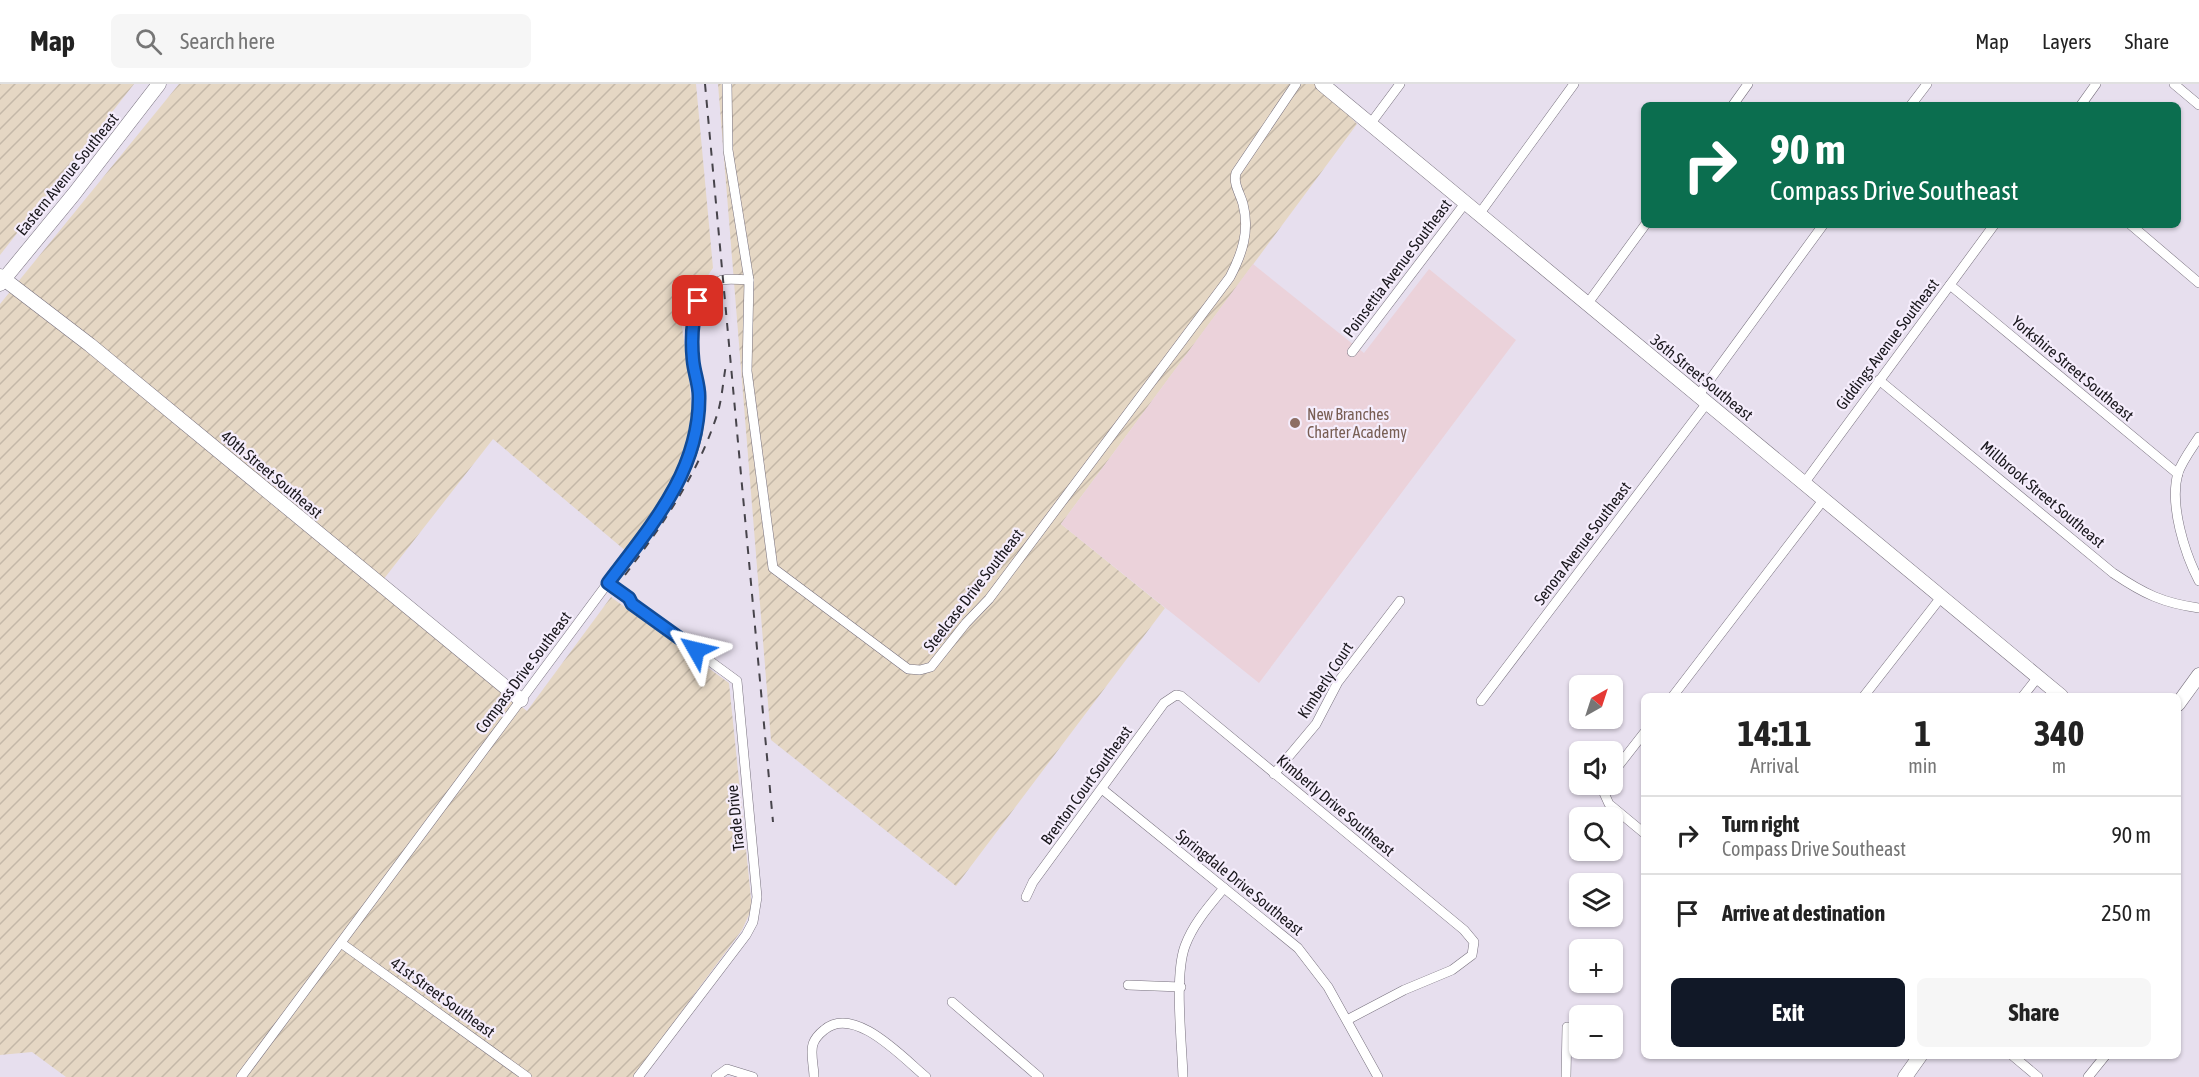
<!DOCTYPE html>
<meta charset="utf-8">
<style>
body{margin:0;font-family:"Asap Condensed",sans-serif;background:#f6f6f6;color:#222;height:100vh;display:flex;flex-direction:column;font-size:22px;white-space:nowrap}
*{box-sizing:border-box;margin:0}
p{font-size:20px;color:#767676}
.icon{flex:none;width:33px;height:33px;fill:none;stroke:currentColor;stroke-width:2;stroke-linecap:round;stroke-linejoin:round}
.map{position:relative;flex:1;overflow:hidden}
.side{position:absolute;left:1641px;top:609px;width:540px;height:366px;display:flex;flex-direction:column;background:#fff;border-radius:9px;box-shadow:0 2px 4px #0004}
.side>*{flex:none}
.top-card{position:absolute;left:1641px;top:18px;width:540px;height:126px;border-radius:9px;box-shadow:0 2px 4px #0004;background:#0b6e4f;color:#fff;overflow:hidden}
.needle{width:39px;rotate:39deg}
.buttons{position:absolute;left:1569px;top:591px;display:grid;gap:12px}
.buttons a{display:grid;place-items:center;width:54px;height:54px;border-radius:9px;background:#fff;box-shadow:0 2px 4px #0004;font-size:30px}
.pin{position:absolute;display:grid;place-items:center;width:51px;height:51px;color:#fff;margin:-26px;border-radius:12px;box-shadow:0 3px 9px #0006}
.me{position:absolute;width:66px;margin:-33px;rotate:307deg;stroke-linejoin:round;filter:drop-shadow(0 0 4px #0008)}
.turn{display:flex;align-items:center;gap:21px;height:126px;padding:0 30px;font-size:27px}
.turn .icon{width:78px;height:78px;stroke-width:2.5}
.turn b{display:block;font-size:42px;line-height:51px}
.eta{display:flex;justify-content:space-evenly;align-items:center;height:102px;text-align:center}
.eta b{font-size:36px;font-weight:700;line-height:42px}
.cta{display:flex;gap:12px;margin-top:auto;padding:12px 30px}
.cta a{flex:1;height:69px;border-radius:9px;background:#111827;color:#fff;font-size:24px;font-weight:700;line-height:69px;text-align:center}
.cta a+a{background:#f6f6f6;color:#222}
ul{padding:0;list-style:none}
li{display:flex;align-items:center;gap:18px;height:78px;padding:0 30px;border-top:2px solid #e0e0e0}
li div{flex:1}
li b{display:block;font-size:22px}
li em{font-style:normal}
header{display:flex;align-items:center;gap:36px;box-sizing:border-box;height:84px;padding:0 30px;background:#fff;border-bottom:2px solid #e0e0e0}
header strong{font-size:28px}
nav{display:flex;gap:33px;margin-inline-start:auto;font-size:21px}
.search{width:420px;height:54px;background:#f6f6f6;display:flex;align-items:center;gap:15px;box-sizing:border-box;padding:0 21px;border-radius:9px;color:#767676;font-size:22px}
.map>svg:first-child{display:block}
</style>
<header>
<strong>Map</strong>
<div class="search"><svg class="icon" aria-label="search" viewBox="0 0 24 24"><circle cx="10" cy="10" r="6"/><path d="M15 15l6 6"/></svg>Search here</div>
<nav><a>Map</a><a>Layers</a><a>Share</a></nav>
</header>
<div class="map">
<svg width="2199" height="993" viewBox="0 0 2199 993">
<defs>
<pattern id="industrial-furrows" width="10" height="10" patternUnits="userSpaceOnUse" patternTransform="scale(1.5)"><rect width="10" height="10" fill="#e5d7c4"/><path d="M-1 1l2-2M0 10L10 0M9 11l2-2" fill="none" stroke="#c4b8a8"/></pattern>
</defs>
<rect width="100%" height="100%" fill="#e7dfee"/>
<g fill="url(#industrial-furrows)">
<polygon points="0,0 134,0 0,171"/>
<polygon points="179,0 696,0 713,184 680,230 689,290 693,347 682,380 661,422 627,468 493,355 376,505 527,627 611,513 729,599 752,824 742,846 633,993 66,993 32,968 0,971 0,220"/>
<polygon points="718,0 1319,0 1357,40 1061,440 1165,524 956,802 771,656"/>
</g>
<polygon fill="#ebd2da" points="1253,180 1364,269 1429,185 1516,256 1259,599 1061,440"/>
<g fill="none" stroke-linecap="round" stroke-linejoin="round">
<g stroke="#77707d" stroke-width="10">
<g id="street">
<path d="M727,0L728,66L749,196L747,287L773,484L908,585L920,586L931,583L966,539L989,515L1230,193C1242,170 1250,147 1243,120C1240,109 1233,100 1236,89L1296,0"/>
<polyline points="2174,0 2199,21"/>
<polyline points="1733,21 1748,0"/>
<polyline points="1911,21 1927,0"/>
<polyline points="2081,21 2096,0"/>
<polyline points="1371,39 1400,0"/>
<polyline points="1480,129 1574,0"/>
<polyline points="2131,141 2199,199"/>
<polyline points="1950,201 2178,390"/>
<polyline points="1588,219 1645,141"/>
<polyline points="1352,268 1466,118"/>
<path d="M1879,296L2113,489C2144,510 2163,519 2199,524"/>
<polyline points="1698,312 1823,141"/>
<path d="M2199,353C2192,364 2182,377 2178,389C2169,421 2185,470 2199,497"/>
<polyline points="1805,398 1994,141"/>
<polyline points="608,499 629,514 632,520 737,597 757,813 753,838 746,851 638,993"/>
<polyline points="1673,612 1824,415"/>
<polyline points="1864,612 1942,512"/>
<polyline points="2023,612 2038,593"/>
<polyline points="1481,617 1707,319"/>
<polyline points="1274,690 1316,640 1338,598 1400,517"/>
<polyline points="1612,690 1644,649"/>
<polyline points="1607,700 1604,709 1609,720 1644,749"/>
<polyline points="1102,705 1298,864 1328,903 1378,993"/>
<polyline points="1026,813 1033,798 1164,619 1176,611 1181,612 1464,846 1474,858 1472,871 1452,886 1404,906 1347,936"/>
<polyline points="341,859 527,993"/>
<polyline points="1128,901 1181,903"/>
<polyline points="952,918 1039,993"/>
<polyline points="2013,972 2038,993"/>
<path d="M241,993L639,457C662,426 688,392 697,353C707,311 668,213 722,196C730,194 741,196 749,196"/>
<polyline points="716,993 727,985 753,993"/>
<path d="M814,993C814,983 810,969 813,960C815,954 819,950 824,946C854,920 903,974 926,993"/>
<path d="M1183,993C1182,959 1174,892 1185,862C1193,840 1209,822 1224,804"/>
<polyline points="1566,993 1567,943"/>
<polyline points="2088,993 2105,972"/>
</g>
</g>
<g stroke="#77707d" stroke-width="15">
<g id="secondary">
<polyline points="1322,0 2061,612"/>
<polyline points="0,192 90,261 521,616"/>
<polyline points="0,200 74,110 159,0"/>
<polyline points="2178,620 2199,591"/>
<polyline points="1905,993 1920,972"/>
</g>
</g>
<use href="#street" stroke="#fff" stroke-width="9"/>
<use href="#secondary" stroke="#fff" stroke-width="14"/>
<g stroke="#47444b" stroke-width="2" stroke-dasharray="8 8" stroke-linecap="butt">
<polyline points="705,0 773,738"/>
<path d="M625,491C663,440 697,392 717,331C722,316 723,297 726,281"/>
</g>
</g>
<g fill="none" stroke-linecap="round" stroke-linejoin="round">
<g stroke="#114b97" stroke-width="15">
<path id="route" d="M696,566L632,520L629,514L608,499C651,442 700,387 699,312C699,300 694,288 693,276C691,256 692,236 698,217"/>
</g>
<use href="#route" stroke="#1a73e8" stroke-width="10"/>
</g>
<circle fill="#8d6e63" stroke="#f5edfc" stroke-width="2" cx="1295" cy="339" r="6"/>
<g text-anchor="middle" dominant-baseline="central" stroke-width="4.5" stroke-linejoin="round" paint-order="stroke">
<g font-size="16" fill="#19171c" stroke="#f5edfc">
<text transform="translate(67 90) rotate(-51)">Eastern Avenue Southeast</text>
<text transform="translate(1397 184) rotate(-53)">Poinsettia Avenue Southeast</text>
<text transform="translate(1887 260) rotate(-53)">Giddings Avenue Southeast</text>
<text transform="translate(2073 284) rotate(40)">Yorkshire Street Southeast</text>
<text transform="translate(1702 293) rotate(39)">36th Street Southeast</text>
<text transform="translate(272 390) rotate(40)">40th Street Southeast</text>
<text transform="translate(2043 410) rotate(40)">Millbrook Street Southeast</text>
<text transform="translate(1582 459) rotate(-53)">Senora Avenue Southeast</text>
<text transform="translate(973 506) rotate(-52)">Steelcase Drive Southeast</text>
<text transform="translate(523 588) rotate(-53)">Compass Drive Southeast</text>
<text transform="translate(1325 596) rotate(-57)">Kimberly Court</text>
<text transform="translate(1086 701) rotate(-54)">Brenton Court Southeast</text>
<text transform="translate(1336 721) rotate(40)">Kimberly Drive Southeast</text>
<text transform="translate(735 734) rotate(-96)">Trade Drive</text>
<text transform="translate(1240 798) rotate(39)">Springdale Drive Southeast</text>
<text transform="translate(443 913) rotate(36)">41st Street Southeast</text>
</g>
<g font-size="16" fill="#785e54" stroke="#f5edfc" text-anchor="start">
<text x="1307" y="330">New Branches<tspan x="1307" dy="18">Charter Academy</tspan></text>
</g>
</g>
</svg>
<div class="buttons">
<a><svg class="needle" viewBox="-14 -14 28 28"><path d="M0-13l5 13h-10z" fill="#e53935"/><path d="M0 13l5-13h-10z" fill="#767676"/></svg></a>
<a><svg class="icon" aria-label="sound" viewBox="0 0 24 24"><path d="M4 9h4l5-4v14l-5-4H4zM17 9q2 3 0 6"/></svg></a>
<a><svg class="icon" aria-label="search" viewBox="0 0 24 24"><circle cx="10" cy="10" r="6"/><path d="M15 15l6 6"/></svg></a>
<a><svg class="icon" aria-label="layers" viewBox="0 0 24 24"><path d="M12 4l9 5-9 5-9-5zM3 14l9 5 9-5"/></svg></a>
<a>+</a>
<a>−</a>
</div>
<div class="pin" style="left:698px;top:217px;background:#d93025"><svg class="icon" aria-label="arrive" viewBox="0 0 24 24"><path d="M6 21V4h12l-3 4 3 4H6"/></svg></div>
<svg class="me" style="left:696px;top:566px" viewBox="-20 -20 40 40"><path d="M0-17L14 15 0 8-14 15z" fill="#1a73e8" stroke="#fff" stroke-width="4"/></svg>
<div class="top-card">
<div class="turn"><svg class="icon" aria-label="right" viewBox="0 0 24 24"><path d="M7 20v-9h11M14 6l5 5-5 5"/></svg><div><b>90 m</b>Compass Drive Southeast</div></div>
</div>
<section class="side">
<div class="eta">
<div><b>14:11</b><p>Arrival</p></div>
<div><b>1</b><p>min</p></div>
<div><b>340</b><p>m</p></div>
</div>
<ul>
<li><svg class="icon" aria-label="right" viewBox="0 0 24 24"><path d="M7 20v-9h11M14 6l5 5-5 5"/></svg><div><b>Turn right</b><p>Compass Drive Southeast</p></div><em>90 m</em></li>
<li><svg class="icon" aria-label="arrive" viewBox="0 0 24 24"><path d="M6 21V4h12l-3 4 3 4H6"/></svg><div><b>Arrive at destination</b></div><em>250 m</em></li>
</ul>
<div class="cta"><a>Exit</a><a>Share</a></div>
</section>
</div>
